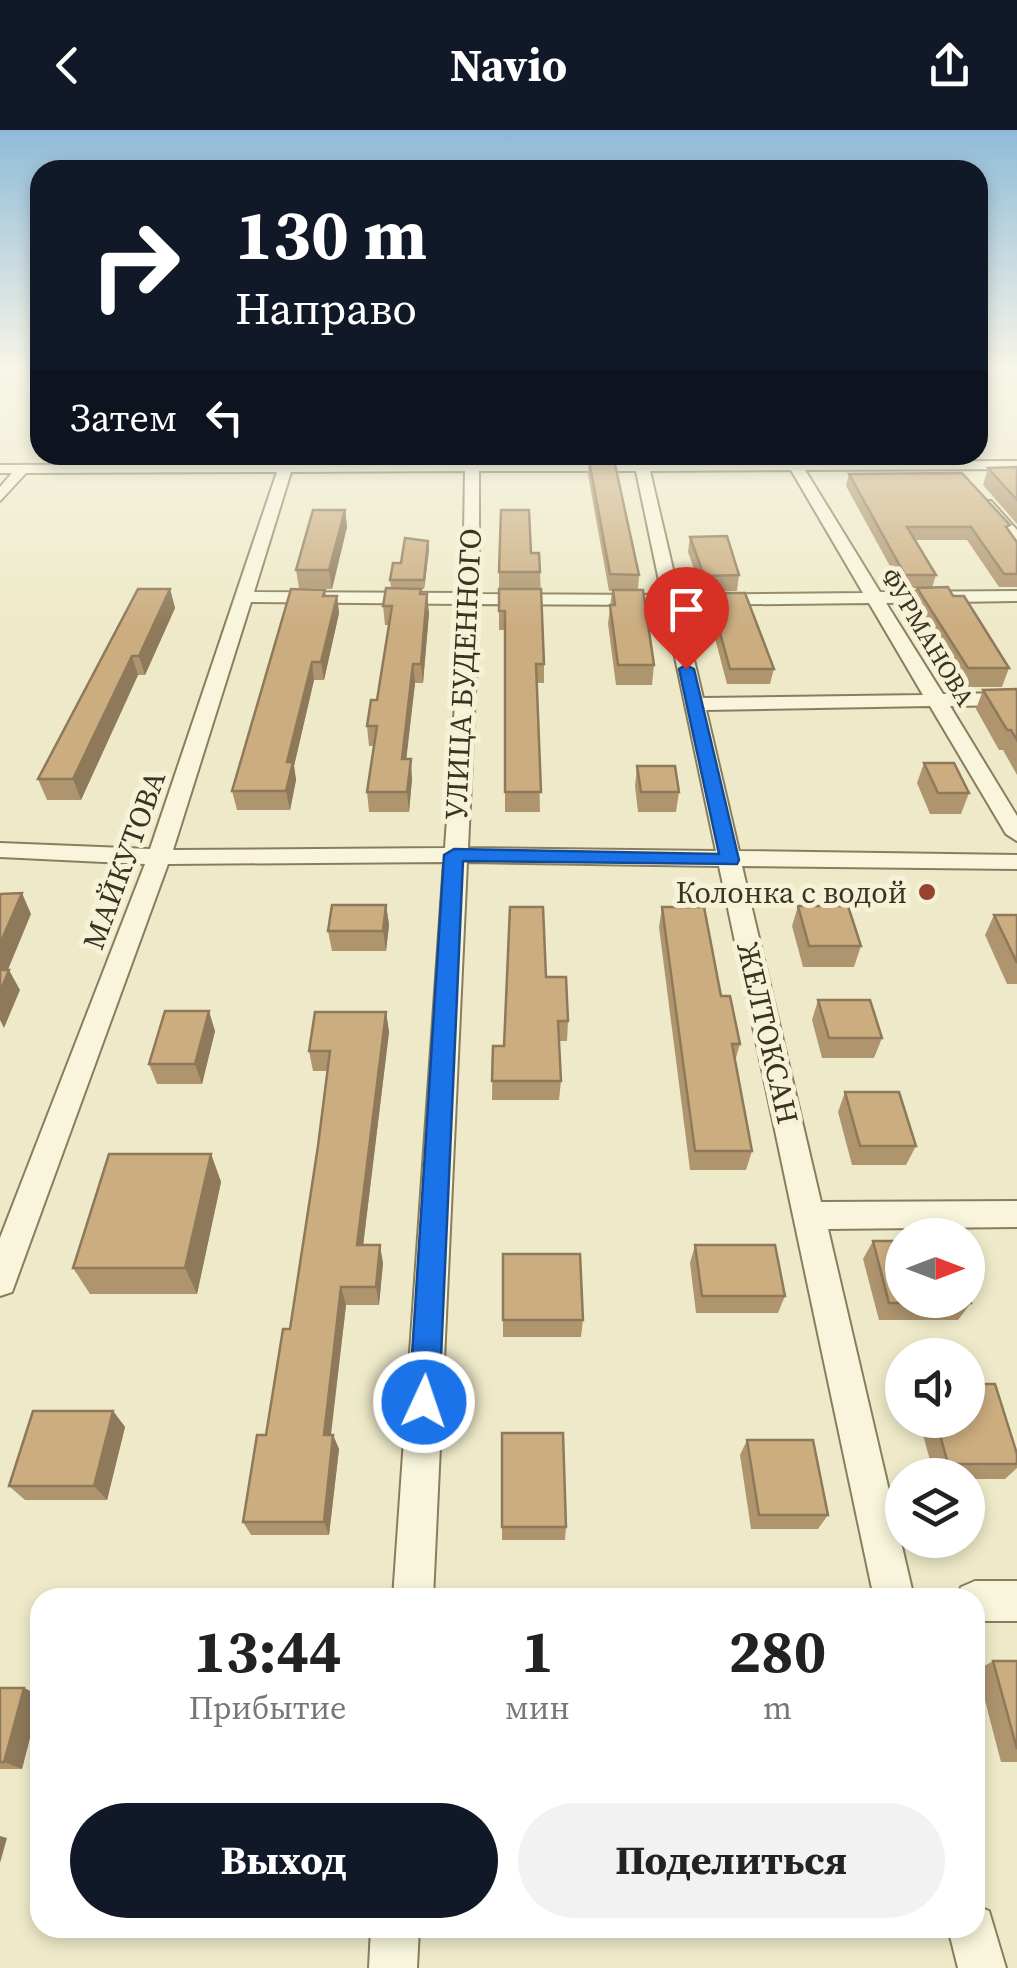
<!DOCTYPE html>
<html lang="ru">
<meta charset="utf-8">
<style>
body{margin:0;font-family:"Source Serif 4",serif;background:#f2f2f2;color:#222;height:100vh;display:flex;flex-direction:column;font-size:38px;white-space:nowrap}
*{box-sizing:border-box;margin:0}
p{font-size:32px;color:#767676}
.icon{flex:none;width:55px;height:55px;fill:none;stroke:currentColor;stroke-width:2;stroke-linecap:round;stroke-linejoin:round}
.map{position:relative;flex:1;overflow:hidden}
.sheet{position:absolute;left:30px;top:1458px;width:955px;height:350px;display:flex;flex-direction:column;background:#fff;border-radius:30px;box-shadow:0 5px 15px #0003}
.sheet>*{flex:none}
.top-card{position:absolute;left:30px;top:30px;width:958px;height:305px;border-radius:30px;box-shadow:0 5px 15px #0003;background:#111827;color:#fff;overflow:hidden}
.needle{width:65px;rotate:90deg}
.tools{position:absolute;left:885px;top:1088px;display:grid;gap:20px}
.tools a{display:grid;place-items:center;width:100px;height:100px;border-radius:50%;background:#fff;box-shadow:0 5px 15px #0003;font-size:50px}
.pin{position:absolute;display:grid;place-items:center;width:85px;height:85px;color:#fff;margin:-102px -42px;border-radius:50% 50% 50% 0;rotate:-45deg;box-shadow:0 0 10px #0007}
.pin .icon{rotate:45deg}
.me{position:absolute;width:110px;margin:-55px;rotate:3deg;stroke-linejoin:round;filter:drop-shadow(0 0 8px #0008)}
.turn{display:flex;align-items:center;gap:35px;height:210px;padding:0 40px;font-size:45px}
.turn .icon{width:130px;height:130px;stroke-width:2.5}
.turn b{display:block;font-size:70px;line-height:85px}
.then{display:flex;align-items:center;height:95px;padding:0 40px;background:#0003;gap:20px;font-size:38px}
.eta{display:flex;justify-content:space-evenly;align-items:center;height:170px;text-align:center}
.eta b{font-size:60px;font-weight:700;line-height:70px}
.primary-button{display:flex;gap:20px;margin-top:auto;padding:20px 40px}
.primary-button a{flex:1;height:115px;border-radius:60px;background:#111827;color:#fff;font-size:40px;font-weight:700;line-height:115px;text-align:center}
.primary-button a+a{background:#f2f2f2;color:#222}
header{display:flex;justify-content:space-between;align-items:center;height:130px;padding:0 40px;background:#111827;color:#fff;font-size:45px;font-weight:700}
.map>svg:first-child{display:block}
</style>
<header><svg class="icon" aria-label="back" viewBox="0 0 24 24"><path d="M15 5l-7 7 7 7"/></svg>Navio<svg class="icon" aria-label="share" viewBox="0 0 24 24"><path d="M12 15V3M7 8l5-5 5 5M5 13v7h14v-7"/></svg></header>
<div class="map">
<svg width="1017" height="1838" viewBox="0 0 1017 1838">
<rect width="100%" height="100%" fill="#eeeac9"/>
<polygon fill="#becc9d" points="304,325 877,325 881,332 301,335"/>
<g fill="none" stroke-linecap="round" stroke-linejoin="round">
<g stroke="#8a7d5e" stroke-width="4">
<g id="minor">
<path d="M283,325H297L294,334L1017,331V339L805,340L880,462L1017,461V471L886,473L943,564L1017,563V575L950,576L1017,686V711L1006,704L930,576L706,580L739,721L1017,725V739L742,736L821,1072L1017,1071V1097L828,1099L914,1468H874L719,736L467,732L433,1468H393L444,732L168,734L16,1151L12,1162L0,1166V1108L145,734L0,727V713L150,719L277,342L26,343L0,371V357L12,343H0V335L280,334ZM791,340L863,463L679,465L650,341ZM465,341L463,463L254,462L291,342ZM479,341H636L662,465L479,464ZM251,472L462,474L445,718L173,720ZM869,473L923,565L703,568L681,475ZM479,474L664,475L716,721L468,718Z"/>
<polygon points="981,371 991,371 1017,400 1017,415 981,377"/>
<polygon points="975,1451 1017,1451 1017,1491 975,1491 975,1468 956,1468 961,1457"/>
<polygon points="975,1775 989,1781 1006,1838 958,1838 948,1798 975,1798"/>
<polygon points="371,1798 419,1798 417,1838 369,1838"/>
</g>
</g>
<use href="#minor" fill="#f8f5dc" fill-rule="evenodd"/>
</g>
<g fill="#af956e">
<polygon points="589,330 639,445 638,460 654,535 652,555 616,555 608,494 612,461 609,461 588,345"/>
<polygon points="1017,337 1017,394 983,355 988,338"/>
<polygon points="849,344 1008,400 1017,412 1017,457 999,457 967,410 915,410 936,445 932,458 953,466 1009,538 1002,557 961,557 912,476 917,458 902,458 846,356"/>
<polygon points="345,380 347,397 332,459 299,458 296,440"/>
<polygon points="690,407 739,445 737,461 702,461 688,422"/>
<polygon points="428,411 429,420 424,459 421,459 429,483 423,553 415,553 406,629 412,649 409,682 369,682 367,662 374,616 369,616 367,596 377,570 389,495 385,495 383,476 391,458 390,450 401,433"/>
<polygon points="531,423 540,442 544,534 544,553 537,553 540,682 505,682 505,500 499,500 499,442"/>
<polygon points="170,459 175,478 145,545 138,545 81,670 47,670 38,649"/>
<polygon points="325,460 326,466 337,466 339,483 324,550 314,550 294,636 296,650 290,680 237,680 232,661"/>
<polygon points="709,463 774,539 770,554 727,554 707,478"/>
<polygon points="983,560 1017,561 1017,645 1003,620 999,620 976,579"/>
<polygon points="924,633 969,663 961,684 930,684 917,653"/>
<polygon points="637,636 679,662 676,682 638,682 635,656"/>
<polygon points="386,775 389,795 386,821 332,821 328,801"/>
<polygon points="798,776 861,816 854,837 803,837 792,796"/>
<polygon points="662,777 721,866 740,914 735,931 752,1021 746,1040 690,1040 659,797"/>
<polygon points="994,785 1017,785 1017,854 1007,854 985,805"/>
<polygon points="546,847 568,891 567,911 559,911 561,951 559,970 492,970 493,916 504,916"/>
<polygon points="818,870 882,908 874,928 822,928 812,890"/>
<polygon points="386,882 389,902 363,1115 383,1133 379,1175 346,1175 331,1305 333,1305 339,1319 329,1405 251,1405 243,1392 266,1305 290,1199 318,1016 327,941 313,941 309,921"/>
<polygon points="215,901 202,954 157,954 149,934"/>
<polygon points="845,962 916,1016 906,1035 852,1035 838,982"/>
<polygon points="211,1024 221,1052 197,1164 90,1164 73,1138"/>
<polygon points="873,1111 971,1173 958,1190 879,1190 863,1129"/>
<polygon points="695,1115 785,1166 778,1183 696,1183 690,1133"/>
<polygon points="503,1124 583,1190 581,1207 503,1207"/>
<polygon points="113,1281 125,1297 107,1370 25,1370 9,1356"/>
<polygon points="919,1290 968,1290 1017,1324 1017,1338 1005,1349 968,1349 968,1345 934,1345"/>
<polygon points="502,1303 566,1397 565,1410 502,1410"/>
<polygon points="747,1310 828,1385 818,1399 751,1399 740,1325"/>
<polygon points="993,1531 1017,1531 1017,1632 1001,1632 977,1540"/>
<polygon points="0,1558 24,1558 40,1566 22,1639 0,1639"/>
</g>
<g fill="#8e795a">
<polygon points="345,380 347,397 332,459 329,440"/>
<polygon points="428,411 429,420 424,459 424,450"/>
<polygon points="170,459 175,478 145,545 139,526"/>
<polygon points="427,464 429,483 423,553 421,534"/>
<polygon points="337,466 339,483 324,550 321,532"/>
<polygon points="132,526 138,545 81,670 73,649"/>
<polygon points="312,532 314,550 294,636 296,650 290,680 286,661 287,632"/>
<polygon points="413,534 415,553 404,649 402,629"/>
<polygon points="411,629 412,649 409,682 407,662"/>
<polygon points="22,763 31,784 0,859 0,814"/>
<polygon points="386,775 389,795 386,821 383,801"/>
<polygon points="9,840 20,860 4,898 0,890 0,862"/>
<polygon points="209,881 215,901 202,954 195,934"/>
<polygon points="386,882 389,902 361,1133 357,1115"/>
<polygon points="211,1024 221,1052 197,1164 185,1138"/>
<polygon points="380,1115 383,1133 379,1175 376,1157"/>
<polygon points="341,1157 346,1175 329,1319 324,1305"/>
<polygon points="113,1281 125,1297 107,1370 94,1356"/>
<polygon points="333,1305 339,1319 329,1405 324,1392"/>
<polygon points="24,1558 40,1566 40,1569 22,1639 4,1632"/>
<polygon points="0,1706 7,1708 0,1733"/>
</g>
<g fill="#cbad80" stroke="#8e795a" stroke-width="2.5">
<polygon points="589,330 614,330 639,445 610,444"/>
<polygon points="1017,337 1017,370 988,338"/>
<polygon points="962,343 1010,395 1006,397 1017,412 1017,444 1004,444 971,397 907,397 936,445 905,445 849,344"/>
<polygon points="313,380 345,380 329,440 296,440"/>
<polygon points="501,380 529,380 531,423 539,423 540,442 499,442"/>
<polygon points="727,406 739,445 704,446 690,407"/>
<polygon points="405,408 428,411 424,450 390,450 393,433 401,433"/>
<polygon points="948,457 953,466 964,466 1009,538 968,538 917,458"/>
<polygon points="386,458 421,459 420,464 427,464 421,534 413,534 402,629 411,629 407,662 367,662 377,596 367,596 371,570 377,570 392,476 383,476"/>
<polygon points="138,459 170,459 139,526 132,526 73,649 38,649"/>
<polygon points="291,459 325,460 323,466 337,466 321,532 312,532 287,632 293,632 286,661 232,661"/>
<polygon points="499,459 541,459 544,534 536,534 541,662 505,662 505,481 499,481"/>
<polygon points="613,460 643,460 654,535 618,535 610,475 615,475"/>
<polygon points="709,463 745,463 774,539 730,539"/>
<polygon points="1016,559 1017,561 1017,610 1011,600 1007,600 983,560"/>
<polygon points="924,633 954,633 969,663 938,663"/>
<polygon points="637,636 675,636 679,662 641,662"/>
<polygon points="22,763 0,814 0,764"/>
<polygon points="332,775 386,775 383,801 328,801"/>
<polygon points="798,776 848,776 861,816 809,816"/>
<polygon points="510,777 543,777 546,847 566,847 568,891 558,891 561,951 492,951 493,916 504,916"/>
<polygon points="662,777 704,777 721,866 730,866 740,914 732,914 752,1021 695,1021"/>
<polygon points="994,785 1017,785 1017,833"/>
<polygon points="0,840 9,840 0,862"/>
<polygon points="818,870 870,870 882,908 829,908"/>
<polygon points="165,881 209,881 195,934 149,934"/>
<polygon points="315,882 386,882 357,1115 380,1115 376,1157 341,1157 324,1305 333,1305 324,1392 243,1392 257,1305 266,1305 283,1199 290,1199 318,1016 330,921 309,921"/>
<polygon points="845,962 899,962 916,1016 860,1016"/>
<polygon points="109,1024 211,1024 185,1138 73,1138"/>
<polygon points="873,1111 902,1111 902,1170 968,1170 968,1163 971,1173 889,1173"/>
<polygon points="695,1115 775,1115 785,1166 702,1166"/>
<polygon points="503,1124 580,1124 583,1190 503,1190"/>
<polygon points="968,1254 995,1254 1017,1324 1017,1334 948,1334 936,1290 968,1290"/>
<polygon points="33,1281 113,1281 94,1356 9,1356"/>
<polygon points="502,1303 563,1303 566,1397 502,1397"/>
<polygon points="747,1310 813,1310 828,1385 759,1385"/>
<polygon points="993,1531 1017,1531 1017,1619"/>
<polygon points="0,1558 24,1558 4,1632 0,1632"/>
</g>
<linearGradient id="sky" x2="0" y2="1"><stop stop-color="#8fbad8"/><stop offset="0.48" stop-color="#f7f6e7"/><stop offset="1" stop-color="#f7f6e7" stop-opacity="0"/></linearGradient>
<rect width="1017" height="496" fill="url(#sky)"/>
<polygon fill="#1a73e8" stroke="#114b97" stroke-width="2.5" points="686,535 694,539 739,730 737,734 463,731 439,1272 434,1282 424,1287 414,1282 409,1272 444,725 454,719 719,724 679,539"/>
<circle fill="#98422f" stroke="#f5f2d8" stroke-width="4" cx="927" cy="762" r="10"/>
<g text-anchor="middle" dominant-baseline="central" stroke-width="10" stroke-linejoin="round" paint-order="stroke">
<g font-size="25" fill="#3b3221" stroke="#f5f2d8">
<text transform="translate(928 507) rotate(59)">ФУРМАНОВА</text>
</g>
<g font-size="30" fill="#3b3221" stroke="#f5f2d8">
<text transform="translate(463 544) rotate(-87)">УЛИЦА БУДЕННОГО</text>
<text transform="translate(124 730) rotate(-70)">МАЙКУТОВА</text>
<text transform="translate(768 903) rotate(77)">ЖЕЛТОКСАН</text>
</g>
<g font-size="30" fill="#3b3221" stroke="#f5f2d8" text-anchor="end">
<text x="907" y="762">Колонка с водой</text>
</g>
</g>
</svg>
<div class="tools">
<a><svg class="needle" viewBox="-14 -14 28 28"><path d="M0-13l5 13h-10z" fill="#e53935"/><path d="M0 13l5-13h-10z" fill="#767676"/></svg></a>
<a><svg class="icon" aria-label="sound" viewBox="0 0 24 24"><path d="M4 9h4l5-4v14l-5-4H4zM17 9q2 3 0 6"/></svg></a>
<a><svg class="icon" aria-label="layers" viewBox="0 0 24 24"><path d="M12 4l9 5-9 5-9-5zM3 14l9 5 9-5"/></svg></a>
</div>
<div class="pin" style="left:686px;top:539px;background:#d93025"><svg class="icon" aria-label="arrive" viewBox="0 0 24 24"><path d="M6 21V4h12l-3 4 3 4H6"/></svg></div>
<svg class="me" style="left:424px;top:1272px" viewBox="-20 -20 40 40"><circle r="17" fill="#1a73e8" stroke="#fff" stroke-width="3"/><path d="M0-11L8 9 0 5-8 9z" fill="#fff"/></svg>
<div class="top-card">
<div class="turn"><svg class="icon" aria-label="right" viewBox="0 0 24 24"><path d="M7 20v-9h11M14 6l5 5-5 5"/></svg><div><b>130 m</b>Направо</div></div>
<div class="then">Затем<svg class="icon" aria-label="left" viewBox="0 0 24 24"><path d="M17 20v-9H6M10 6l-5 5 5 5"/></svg></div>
</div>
<section class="sheet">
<div class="eta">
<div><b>13:44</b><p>Прибытие</p></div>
<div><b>1</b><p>мин</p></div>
<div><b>280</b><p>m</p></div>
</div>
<div class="primary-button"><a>Выход</a><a>Поделиться</a></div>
</section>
</div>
